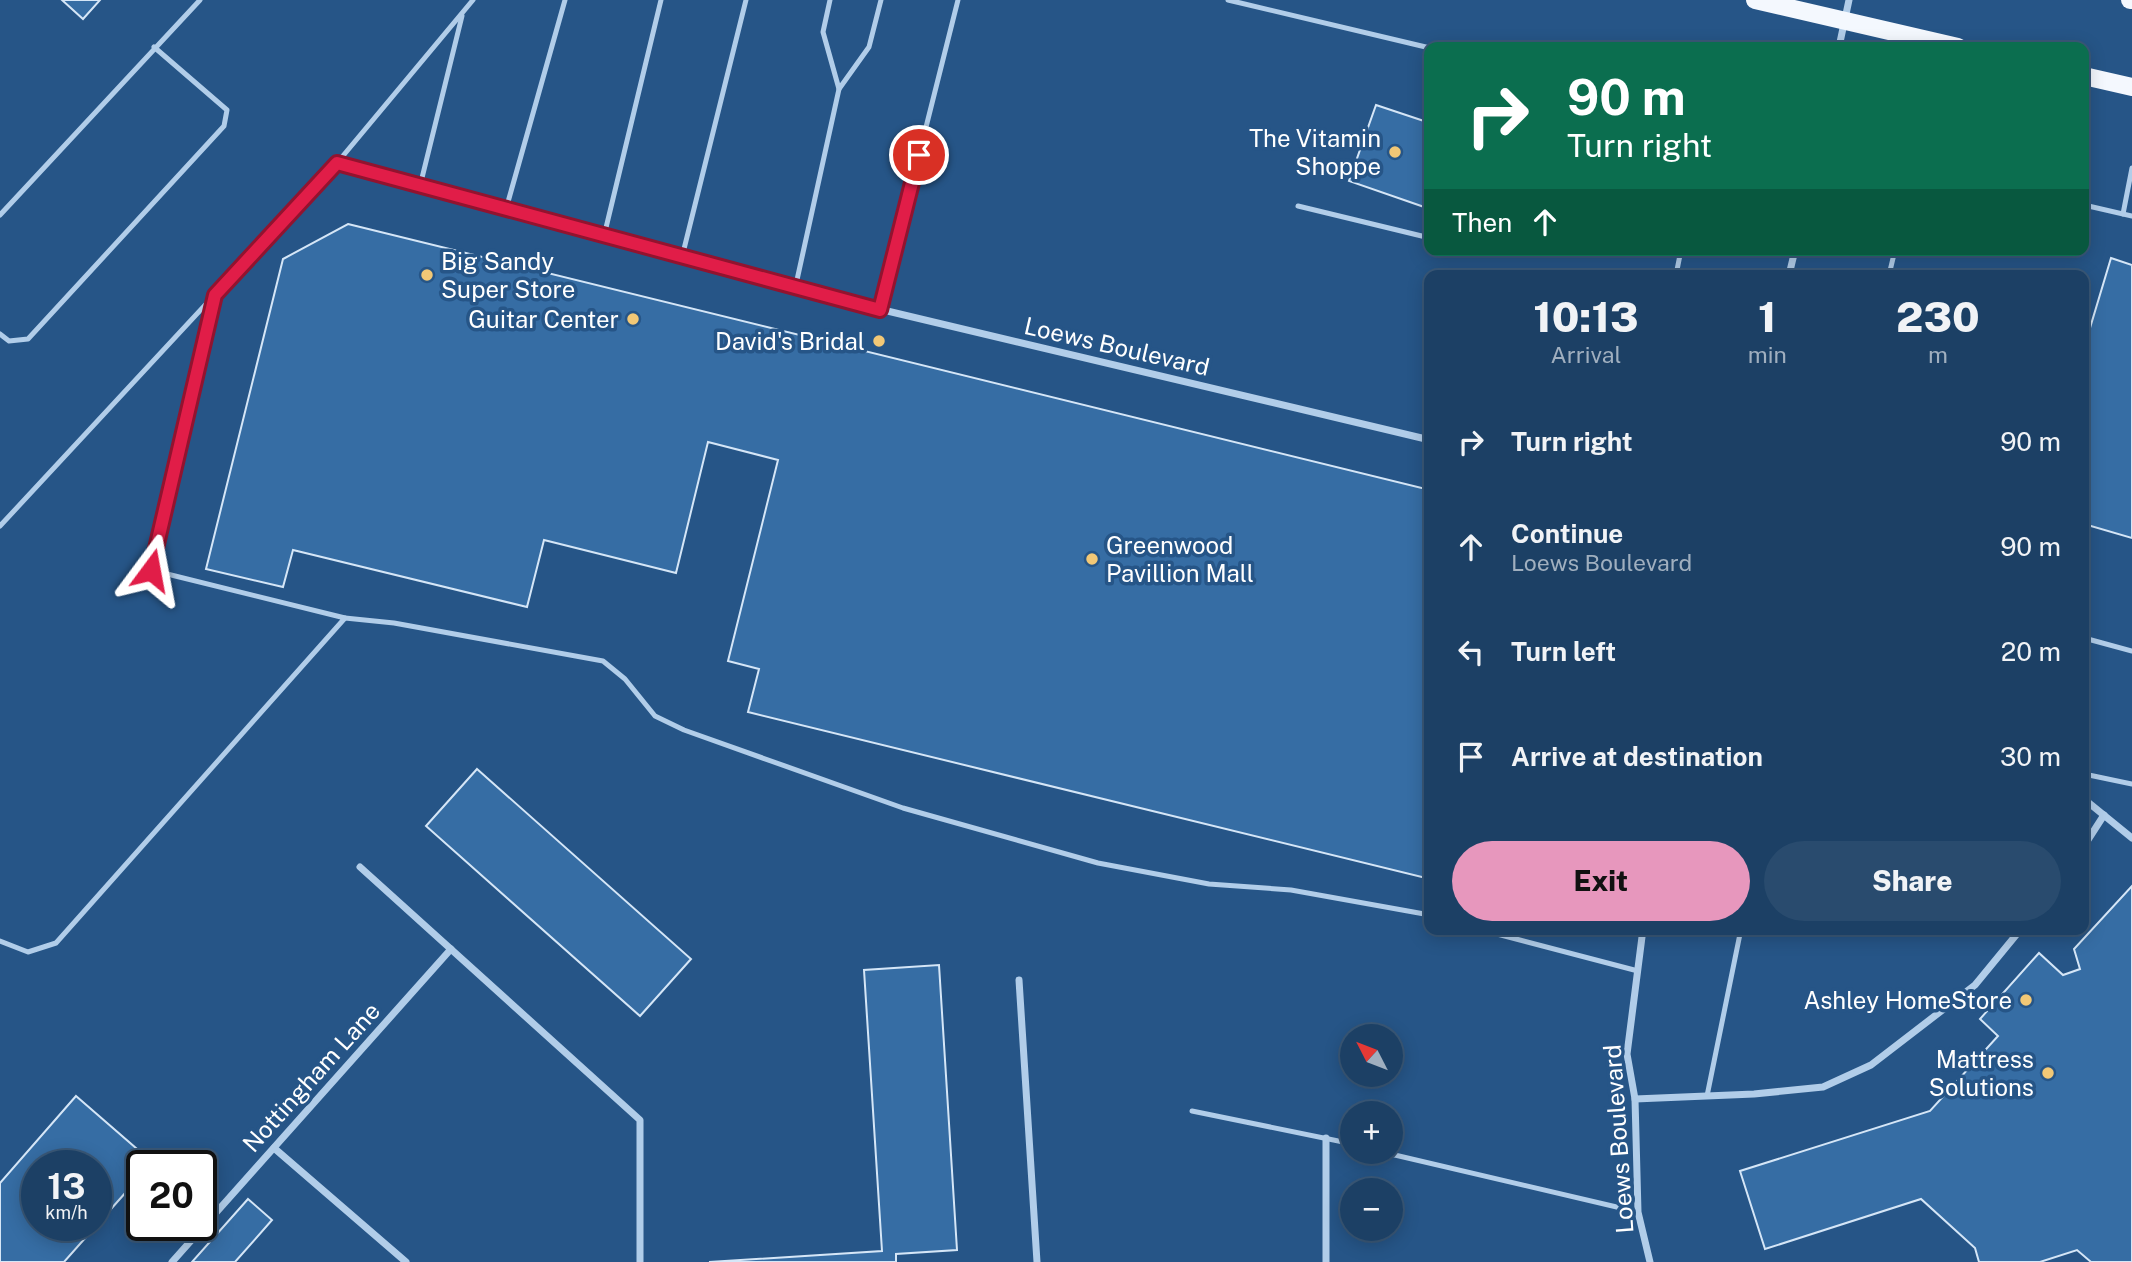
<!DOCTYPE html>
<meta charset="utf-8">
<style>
body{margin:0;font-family:"Public Sans",sans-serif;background:#294b6e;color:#f1f3f6;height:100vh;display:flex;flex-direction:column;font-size:26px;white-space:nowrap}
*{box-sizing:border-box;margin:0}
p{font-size:23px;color:#a0afbf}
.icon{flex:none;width:38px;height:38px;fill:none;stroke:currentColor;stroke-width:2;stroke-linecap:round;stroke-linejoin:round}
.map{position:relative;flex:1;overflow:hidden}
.drawer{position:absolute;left:1424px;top:270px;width:665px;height:665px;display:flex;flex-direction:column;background:#1c4065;border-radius:14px;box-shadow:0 4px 18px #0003,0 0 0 2px #3a5979}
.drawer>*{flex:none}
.top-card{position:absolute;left:1424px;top:42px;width:665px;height:214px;border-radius:14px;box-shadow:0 4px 18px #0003,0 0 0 2px #3a5979;background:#0b6e4f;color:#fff;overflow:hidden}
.needle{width:46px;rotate:312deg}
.buttons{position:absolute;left:1340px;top:1024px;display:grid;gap:14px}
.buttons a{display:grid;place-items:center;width:63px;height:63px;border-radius:50%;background:#1c4065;box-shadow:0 4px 18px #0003,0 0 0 2px #3a5979;font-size:35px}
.speed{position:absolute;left:21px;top:1150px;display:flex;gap:14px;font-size:35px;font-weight:700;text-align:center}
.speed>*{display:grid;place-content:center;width:91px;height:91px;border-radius:50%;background:#1c4065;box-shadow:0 4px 18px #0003,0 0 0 2px #3a5979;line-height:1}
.speed small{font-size:18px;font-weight:400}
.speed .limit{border:4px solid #111;border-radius:10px;background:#fff;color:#111}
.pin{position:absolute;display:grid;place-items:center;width:60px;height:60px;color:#fff;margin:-30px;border:4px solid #fff;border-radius:50%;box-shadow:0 2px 7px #0007}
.me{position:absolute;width:77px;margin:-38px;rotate:13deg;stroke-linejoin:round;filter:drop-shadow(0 0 5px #0008)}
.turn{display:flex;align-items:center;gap:24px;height:147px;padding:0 28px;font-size:32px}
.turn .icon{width:91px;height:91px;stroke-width:2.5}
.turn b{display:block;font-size:49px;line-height:60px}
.then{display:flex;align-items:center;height:66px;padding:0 28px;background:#0003;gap:14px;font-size:26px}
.eta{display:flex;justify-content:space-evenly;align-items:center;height:119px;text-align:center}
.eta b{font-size:42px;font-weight:800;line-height:49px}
.primary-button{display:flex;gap:14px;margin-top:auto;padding:14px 28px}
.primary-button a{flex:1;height:80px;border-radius:42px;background:#e797bd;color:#111;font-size:28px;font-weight:800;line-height:80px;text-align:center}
.primary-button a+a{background:#294b6e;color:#f1f3f6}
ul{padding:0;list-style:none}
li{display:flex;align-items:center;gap:21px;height:105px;padding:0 28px}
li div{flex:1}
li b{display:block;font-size:26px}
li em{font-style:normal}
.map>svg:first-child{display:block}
</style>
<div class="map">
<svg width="2132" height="1262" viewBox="0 0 2132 1262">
<rect width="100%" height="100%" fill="#265587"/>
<g fill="#366da4" stroke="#d5e6f7" stroke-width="2" fill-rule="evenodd">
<polygon points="62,0 100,0 83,19"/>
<polygon points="1376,105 1430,123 1430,209 1349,181"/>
<polygon points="348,224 1430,490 1430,879 748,712 759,669 728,661 778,460 708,442 676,573 544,540 527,607 293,550 283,587 206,569 283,259"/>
<polygon points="2111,258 2132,265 2132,538 2084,524 2084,348"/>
<polygon points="477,769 691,959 640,1016 426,826"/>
<polygon points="2132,886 2132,1262 2091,1262 2077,1250 2040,1262 1979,1262 1975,1248 1921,1199 1765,1249 1740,1171 1930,1111 1998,1036 1980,1019 2039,953 2063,975 2080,969 2074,949"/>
<polygon points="939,965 957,1250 896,1254 896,1262 709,1262 882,1251 864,970"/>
<path d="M76,1096L152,1162L142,1166V1174L64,1262H0V1183ZM37,1166H96V1225H37Z"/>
<polygon points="248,1199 272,1220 235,1262 192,1262"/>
</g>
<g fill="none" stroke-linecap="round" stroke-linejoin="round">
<g stroke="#b1cde9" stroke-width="5">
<polyline points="830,0 823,32 839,89 869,47 881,0"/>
<polyline points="1228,0 1430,48"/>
<polyline points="337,163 473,0"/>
<polyline points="420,186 462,16"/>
<polyline points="2084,205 2132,216"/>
<polyline points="1298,206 1430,238"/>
<polyline points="506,209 565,0"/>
<polyline points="2123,214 2132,168"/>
<polyline points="0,215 200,0"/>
<polyline points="604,236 661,0"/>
<polyline points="1481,250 1487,252"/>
<polyline points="682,257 746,0"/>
<polyline points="1676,275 1681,250"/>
<polyline points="1889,275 1895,250"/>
<polyline points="880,310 958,0"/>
<polyline points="0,334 9,341 28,339 224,126 227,110 154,47"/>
<polyline points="0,526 337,163 795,289 839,89"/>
<polyline points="345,618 394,623 603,661 625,679 655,716 684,730 903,808 1098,863 1209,884 1291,890 1430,915"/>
<polyline points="2084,638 2132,651"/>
<polyline points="2084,774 2132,784"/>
<polyline points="1478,929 1638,971"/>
<polyline points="0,941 28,952 56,943 345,618 151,570 214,298"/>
<polyline points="1707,1096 1741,929"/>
<polyline points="1192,1111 1353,1144"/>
<polyline points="1382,1152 1638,1212"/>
</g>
<g stroke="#b1cde9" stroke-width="7">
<polyline points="1839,47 1849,0"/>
<polyline points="1789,275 1795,250"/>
<polyline points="795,289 1430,440"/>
<polyline points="2084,799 2132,838"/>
<polyline points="2084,846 2104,815"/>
<polyline points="360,867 640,1120 640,1262"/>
<polyline points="1643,929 1627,1054 1635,1099 1638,1212 1650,1262"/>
<polyline points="1019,980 1037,1262"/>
<polyline points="1635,1099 1754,1094 1823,1087 1871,1065 1975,985 2021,929"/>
<polyline points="1326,1138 1326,1262"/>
<polyline points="274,1148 406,1262"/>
<polyline points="172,1262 451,949"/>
</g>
<g stroke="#f4f8fe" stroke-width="18">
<polyline points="1755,0 1958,47"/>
<polyline points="2130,0 2132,0"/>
<polyline points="2084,76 2132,87"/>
</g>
</g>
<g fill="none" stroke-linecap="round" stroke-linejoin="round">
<g stroke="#92132f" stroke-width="18">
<polyline id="route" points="151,570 215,295 337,163 880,310 919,155"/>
</g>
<use href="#route" stroke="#e11d48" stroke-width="12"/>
</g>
<g fill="#f2c876" stroke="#265587" stroke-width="2.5">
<circle cx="1395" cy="152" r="7"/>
<circle cx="427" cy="275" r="7"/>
<circle cx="633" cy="319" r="7"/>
<circle cx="879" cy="341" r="7"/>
<circle cx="1092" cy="559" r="7"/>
<circle cx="2026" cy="1000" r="7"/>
<circle cx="2048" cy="1073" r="7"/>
</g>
<g text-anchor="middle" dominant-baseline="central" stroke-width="7" stroke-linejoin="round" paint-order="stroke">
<g font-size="24" fill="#fff" stroke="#265587" text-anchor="end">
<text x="1381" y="138">The Vitamin<tspan x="1381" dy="28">Shoppe</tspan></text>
<text x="441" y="261" text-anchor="start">Big Sandy<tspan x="441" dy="28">Super Store</tspan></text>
<text x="619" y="319">Guitar Center</text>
<text x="865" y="341">David's Bridal</text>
<text x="1106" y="545" text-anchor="start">Greenwood<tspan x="1106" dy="28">Pavillion Mall</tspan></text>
<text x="2012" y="1000">Ashley HomeStore</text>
<text x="2034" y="1059">Mattress<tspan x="2034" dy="28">Solutions</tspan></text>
</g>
<g font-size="24" fill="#fff" stroke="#265587">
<text transform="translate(1117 346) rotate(13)">Loews Boulevard</text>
<text transform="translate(311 1077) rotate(-48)">Nottingham Lane</text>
<text transform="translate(1618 1139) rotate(-94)">Loews Boulevard</text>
</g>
</g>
</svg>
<div class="buttons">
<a><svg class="needle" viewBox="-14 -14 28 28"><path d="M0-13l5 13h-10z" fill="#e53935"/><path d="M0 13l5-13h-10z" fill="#a0afbf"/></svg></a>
<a>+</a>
<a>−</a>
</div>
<div class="speed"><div>13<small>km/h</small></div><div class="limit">20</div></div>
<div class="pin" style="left:919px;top:155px;background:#d93025"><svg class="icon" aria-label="arrive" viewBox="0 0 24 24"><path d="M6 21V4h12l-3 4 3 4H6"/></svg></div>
<svg class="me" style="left:151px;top:570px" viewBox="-20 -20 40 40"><path d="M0-17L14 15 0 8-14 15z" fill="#e11d48" stroke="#fff" stroke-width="4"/></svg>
<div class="top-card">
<div class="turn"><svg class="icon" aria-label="right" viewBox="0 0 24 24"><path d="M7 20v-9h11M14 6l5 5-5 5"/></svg><div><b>90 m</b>Turn right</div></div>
<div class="then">Then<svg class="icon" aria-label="ahead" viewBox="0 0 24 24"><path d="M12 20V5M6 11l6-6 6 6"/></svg></div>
</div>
<section class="drawer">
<div class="eta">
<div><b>10:13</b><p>Arrival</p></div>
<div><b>1</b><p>min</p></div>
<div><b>230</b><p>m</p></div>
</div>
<ul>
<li><svg class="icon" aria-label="right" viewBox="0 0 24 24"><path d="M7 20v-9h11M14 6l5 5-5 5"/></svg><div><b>Turn right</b></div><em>90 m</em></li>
<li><svg class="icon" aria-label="ahead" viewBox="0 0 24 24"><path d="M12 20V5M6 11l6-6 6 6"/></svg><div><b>Continue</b><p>Loews Boulevard</p></div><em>90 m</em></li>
<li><svg class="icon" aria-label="left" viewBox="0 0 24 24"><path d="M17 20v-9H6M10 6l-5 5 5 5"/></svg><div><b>Turn left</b></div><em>20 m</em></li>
<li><svg class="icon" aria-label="arrive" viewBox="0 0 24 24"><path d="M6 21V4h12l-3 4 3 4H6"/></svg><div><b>Arrive at destination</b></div><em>30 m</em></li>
</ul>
<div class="primary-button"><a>Exit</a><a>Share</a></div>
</section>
</div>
